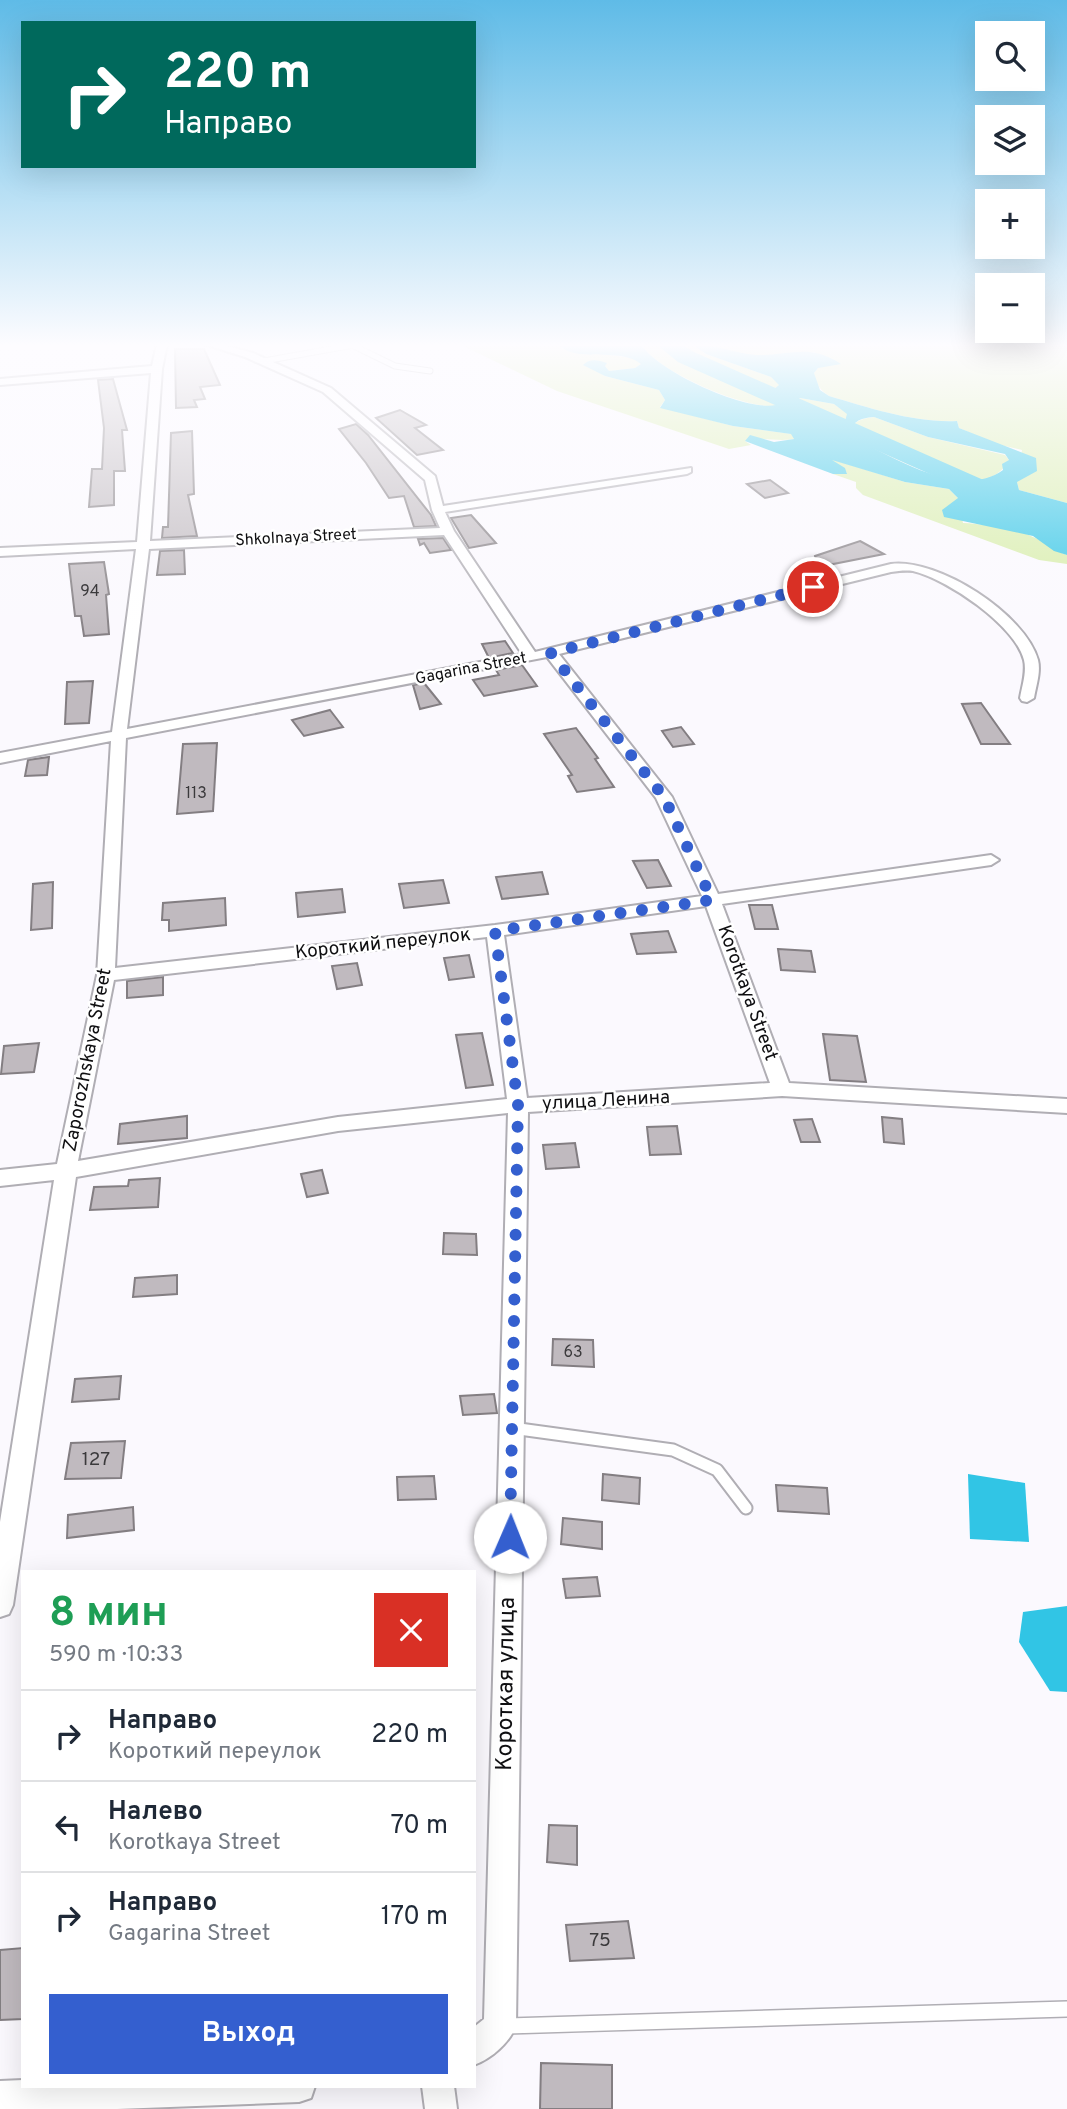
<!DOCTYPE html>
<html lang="ru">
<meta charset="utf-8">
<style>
body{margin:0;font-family:Overpass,sans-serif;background:#f6f6f7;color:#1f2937;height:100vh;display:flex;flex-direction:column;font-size:26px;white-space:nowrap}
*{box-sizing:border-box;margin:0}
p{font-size:23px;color:#747a83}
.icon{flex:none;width:38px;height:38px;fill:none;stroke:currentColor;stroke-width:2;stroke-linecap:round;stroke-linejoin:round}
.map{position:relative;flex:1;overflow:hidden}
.drawer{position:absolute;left:21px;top:1570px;width:455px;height:518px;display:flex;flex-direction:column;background:#fff;border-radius:0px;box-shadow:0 7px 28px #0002}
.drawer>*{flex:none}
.hud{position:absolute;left:21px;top:21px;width:455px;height:147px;border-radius:0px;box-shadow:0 7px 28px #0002;background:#00695c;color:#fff;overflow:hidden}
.controls{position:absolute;left:975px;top:21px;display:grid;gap:14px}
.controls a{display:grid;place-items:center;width:70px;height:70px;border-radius:0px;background:#fff;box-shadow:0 7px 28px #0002;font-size:35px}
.pin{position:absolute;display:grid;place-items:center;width:60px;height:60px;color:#fff;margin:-30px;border:4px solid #fff;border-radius:50%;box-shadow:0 2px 7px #0007}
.me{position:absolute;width:77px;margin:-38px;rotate:1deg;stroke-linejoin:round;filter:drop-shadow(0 0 5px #0008)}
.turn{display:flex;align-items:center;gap:24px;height:147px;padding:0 28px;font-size:32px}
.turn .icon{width:91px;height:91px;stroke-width:2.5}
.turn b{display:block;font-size:49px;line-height:60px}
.round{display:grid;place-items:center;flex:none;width:74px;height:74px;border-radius:0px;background:#f6f6f7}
.summary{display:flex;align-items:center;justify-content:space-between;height:119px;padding:0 28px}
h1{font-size:42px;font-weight:700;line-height:52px;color:#1e9e55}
.primary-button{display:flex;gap:14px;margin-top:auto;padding:14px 28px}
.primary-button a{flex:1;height:80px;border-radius:0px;background:#345fcf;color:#fff;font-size:28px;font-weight:700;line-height:80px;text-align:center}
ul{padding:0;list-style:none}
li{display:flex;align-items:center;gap:21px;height:91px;padding:0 28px;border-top:2px solid #e0e1e3}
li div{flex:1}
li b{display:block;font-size:26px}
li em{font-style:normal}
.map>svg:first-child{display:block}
</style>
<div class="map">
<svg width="1067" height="2109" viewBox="0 0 1067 2109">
<rect width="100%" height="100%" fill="#fbf9fe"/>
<g fill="#d7eda9">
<path d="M459,344H558L562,349L633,358L642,364L635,368L609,371L605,366L598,372L605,376L659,390L665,400L660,407L733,426L792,434L794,439C775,442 764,436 745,441L751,445L729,449L557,391Z"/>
<path d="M641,344H692L706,354L771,377L780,385L777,406C746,410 656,371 641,344Z"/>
<path d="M712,344H1067V503L1019,490L1017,482L1022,450L996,444L959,428L957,421C914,423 870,408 829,396C820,390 816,384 814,373L818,368L815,352C786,353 737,363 712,344Z"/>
<polygon points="800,398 834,404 848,414 844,425 834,429 824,426 823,421 806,418 793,409 793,403"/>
<path d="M874,417L928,437L1005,455L1009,460C980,513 886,451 848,436C852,422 859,419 874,417Z"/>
<path d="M828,458L905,482L949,489L958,498L963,523C983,524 1015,528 1033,537C1046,542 1054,551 1067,555V564L1039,560L863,495L856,488V482L833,474L847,473Z"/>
</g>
<g fill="#31c5e5" fill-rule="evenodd">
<path d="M558,344H641C656,371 747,412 776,405L772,391L779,385L771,377L706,354L692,344C714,344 734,353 756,355C776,356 797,349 816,353C825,355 834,359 841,364L818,368L814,373L820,390L829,396C870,408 914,423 957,421L959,428L1036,458L1037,471L1017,482L1019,490L1067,503V555L1054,551L1033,536L944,517L942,510L958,498L949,489L905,482L832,460L845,468L847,474H833L745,441L750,435L774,442L794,439L791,434L733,426L660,408L665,400L659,390L605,376L583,365C590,358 598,360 607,363L605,366L609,371L635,368L641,364C619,346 574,364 558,344ZM800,398L834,404L847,414L844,425L834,429L825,426L823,421L806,418L793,409V403ZM874,417L928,437L1005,454L1009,460L1002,464L1003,470C958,502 891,454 848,436C852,422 859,418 874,417Z"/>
<polygon points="968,1474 1025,1483 1029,1542 970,1539"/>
<polygon points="1067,1606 1067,1692 1050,1691 1019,1642 1023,1612"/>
</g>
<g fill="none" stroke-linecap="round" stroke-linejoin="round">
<polygon fill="#31c5e5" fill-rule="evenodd" points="656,344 681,344 694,352 1067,517 1067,535 678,362"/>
</g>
<g fill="#c0babf" stroke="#837e82" stroke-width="2">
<polygon points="175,349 204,349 220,385 200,387 205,399 194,400 197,407 176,408"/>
<polygon points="113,379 127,430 122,430 125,471 114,471 114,505 89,507 92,469 102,469 104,428 98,380"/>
<polygon points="400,410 426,425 415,428 443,450 417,455 376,418"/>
<polygon points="356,424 368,435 431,515 436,526 414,527 404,496 389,498 366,463 339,429"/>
<polygon points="192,431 194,494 188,495 197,536 162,538 163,527 168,527 171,433"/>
<polygon points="770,480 788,493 765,498 747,484"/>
<polygon points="471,515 496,543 469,548 451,518"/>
<polygon points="443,538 451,550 430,553 424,543 420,545 418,539"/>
<polygon points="860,541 884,554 818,567 815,556"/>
<polygon points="184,550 185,574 157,575 160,551"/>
<polygon points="104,562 109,594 106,595 109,634 84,636 81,616 75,616 69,564"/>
<polygon points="505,641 513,653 489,658 482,644"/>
<polygon points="522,665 537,686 484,696 473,680 499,675 496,670"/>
<polygon points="93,681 89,723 65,724 67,682"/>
<polygon points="424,683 441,704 420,709 413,685"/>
<polygon points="981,703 1010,744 981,744 962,704"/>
<polygon points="330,710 343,727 304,736 292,720"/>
<polygon points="681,727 694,744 673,747 662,731"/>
<polygon points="576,728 598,758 595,759 614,787 577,792 568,776 572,775 544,734"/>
<polygon points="217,743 213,811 177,814 183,744"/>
<polygon points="49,757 47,775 25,776 28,760"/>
<polygon points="658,860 671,886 647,888 633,861"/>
<polygon points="542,872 548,894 502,899 496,877"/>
<polygon points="443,880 449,903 404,908 399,884"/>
<polygon points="53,882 52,928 31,930 33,884"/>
<polygon points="342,889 345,912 298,917 296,893"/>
<polygon points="225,898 226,925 169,931 169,920 162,920 163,903"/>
<polygon points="749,905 772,905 778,929 755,929"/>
<polygon points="668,931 676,952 637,954 631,934"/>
<polygon points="778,949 811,951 815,972 781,970"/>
<polygon points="469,955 474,977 449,980 444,958"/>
<polygon points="357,963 362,985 337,989 332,966"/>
<polygon points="163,977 163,995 127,998 127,981"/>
<polygon points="482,1033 493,1085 466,1088 456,1035"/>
<polygon points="823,1034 857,1036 866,1082 830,1080"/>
<polygon points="39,1043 34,1072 1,1074 4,1046"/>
<polygon points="187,1116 187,1138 118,1144 120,1124"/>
<polygon points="882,1117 902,1119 904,1144 884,1142"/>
<polygon points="812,1119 820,1142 801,1142 794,1120"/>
<polygon points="677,1126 681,1154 650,1155 647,1127"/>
<polygon points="575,1143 579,1167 546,1169 543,1145"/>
<polygon points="322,1170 328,1193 307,1197 301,1174"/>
<polygon points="160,1178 158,1207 90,1210 94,1187 128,1186 129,1180"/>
<polygon points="444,1233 476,1234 477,1255 443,1254"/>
<polygon points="177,1275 177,1294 133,1297 135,1278"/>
<polygon points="553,1339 593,1340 594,1367 552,1365"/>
<polygon points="121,1376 119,1399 72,1402 75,1379"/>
<polygon points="494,1394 497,1413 463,1415 460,1396"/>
<polygon points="125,1441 121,1478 65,1479 71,1443"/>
<polygon points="603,1474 640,1478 639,1504 602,1500"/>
<polygon points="434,1476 436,1499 398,1500 397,1477"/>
<polygon points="776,1485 827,1488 829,1514 778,1511"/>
<polygon points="133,1507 134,1530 67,1538 68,1515"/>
<polygon points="563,1518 602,1522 602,1549 561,1544"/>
<polygon points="597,1577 600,1596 566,1598 563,1579"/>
<polygon points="549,1825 577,1826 577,1865 547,1862"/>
<polygon points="628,1921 634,1958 570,1961 566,1925"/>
<polygon points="23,1948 23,2019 0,2020 0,1950"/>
<polygon points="541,2063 612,2065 612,2109 540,2109"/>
</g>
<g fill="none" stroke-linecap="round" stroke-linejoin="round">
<g stroke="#b0aeb4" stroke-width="7">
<g id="service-far2">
<polyline points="352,345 395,366 430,371"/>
<polyline points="264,361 359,344"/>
</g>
</g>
<g stroke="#b0aeb4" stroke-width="15">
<polyline id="service-far1" points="512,1428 673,1450 717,1470 746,1508"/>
</g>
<g stroke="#b0aeb4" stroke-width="18">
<polyline id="service" points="504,2026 1067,2009"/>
</g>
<g stroke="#b0aeb4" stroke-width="4">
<g id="minor">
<path d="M157,344H167L162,369L150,541L440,528L432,510L425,480L323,392L245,357L204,344H220L253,353L331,388L435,476L443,506L691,468V472L687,474L445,512L454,531L535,652L891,564C938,558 1025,614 1038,660C1041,672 1036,686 1034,698L1027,702L1022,701L1020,698C1022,686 1027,672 1024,660C1015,625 947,579 913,571C906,570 898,571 891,572L559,654L672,797L718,894L991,855L999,860L991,865L722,904L789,1083L1067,1099V1113L782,1096L528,1112L516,2026C509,2043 492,2058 474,2065V2027L484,2019L508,1113L338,1131L76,1177L13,1605L9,1614L0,1617V1522L54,1180L0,1186V1170L57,1164L97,975L111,741L0,763V753L112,732L136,549L0,556V548L137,542L151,373L0,385V379L152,366ZM444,535L522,654L127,729L149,549ZM547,657L656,798L702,896L495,925L115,968L126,738ZM706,906L770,1083L527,1098L504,935ZM487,937L507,1099L338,1117L78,1161L114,980Z"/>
<polygon points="23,2080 23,2086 315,2086 311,2098 299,2102 117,2109 0,2109 0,2081"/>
<polygon points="422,2086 454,2086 457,2109 425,2109"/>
</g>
</g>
<use href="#service-far2" stroke="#fff" stroke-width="5"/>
<use href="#service-far1" stroke="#fff" stroke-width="11"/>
<use href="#service" stroke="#fff" stroke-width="15"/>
<use href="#minor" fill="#fff" fill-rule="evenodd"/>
</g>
<linearGradient id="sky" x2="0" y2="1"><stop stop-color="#5fbbe7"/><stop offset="0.54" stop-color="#fdfcff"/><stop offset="1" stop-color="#fdfcff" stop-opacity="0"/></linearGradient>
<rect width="1067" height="639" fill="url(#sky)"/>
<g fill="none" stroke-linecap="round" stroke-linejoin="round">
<polyline stroke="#345fcf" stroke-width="12" stroke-dasharray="0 21.6" points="510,1537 518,1105 495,931 712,900 664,797 551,653 813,587"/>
</g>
<g text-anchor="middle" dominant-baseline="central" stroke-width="5" stroke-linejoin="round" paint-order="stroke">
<g font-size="16" fill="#0f0f11" stroke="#fff">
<text transform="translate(296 538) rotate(-3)">Shkolnaya Street</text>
<text transform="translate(471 669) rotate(-11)">Gagarina Street</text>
</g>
<g font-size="16" fill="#3b3a3c">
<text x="90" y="592">94</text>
<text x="196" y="794">113</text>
<text x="573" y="1353">63</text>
</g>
<g font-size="19" fill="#0f0f11" stroke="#fff">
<text transform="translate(383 944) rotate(-6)">Короткий переулок</text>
<text transform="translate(747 993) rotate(70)">Korotkaya Street</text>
<text transform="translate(88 1060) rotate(-79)">Zaporozhskaya Street</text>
<text transform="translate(606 1101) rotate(-3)">улица Ленина</text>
</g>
<g font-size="19" fill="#3b3a3c">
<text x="96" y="1460">127</text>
<text x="600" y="1941">75</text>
</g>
<g font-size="23" fill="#0f0f11" stroke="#fff">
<text transform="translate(507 1684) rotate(-89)">Короткая улица</text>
</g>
</g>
</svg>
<div class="controls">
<a><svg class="icon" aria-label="search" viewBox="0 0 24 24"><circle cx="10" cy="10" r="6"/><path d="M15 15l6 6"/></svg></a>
<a><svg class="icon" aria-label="layers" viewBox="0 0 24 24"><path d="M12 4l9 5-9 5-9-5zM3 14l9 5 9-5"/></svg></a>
<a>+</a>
<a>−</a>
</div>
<div class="pin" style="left:813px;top:587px;background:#d93025"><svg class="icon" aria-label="arrive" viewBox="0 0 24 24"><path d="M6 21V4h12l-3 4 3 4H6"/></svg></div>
<svg class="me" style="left:510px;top:1537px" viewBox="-20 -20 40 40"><circle r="19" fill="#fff"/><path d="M0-13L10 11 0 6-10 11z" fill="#345fcf"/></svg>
<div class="hud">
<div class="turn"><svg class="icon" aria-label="right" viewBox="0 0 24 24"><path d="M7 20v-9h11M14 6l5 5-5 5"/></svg><div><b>220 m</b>Направо</div></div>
</div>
<section class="drawer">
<div class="summary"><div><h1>8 мин</h1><p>590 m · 10:33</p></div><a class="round" style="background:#d93025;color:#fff"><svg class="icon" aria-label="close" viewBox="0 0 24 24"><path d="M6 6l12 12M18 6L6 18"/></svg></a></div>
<ul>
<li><svg class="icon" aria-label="right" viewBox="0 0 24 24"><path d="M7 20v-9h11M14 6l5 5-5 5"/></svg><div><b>Направо</b><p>Короткий переулок</p></div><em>220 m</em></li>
<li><svg class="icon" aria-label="left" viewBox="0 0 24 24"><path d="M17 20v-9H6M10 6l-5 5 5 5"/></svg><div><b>Налево</b><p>Korotkaya Street</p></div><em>70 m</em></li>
<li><svg class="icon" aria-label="right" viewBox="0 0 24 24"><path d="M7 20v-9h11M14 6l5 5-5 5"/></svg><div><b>Направо</b><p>Gagarina Street</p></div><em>170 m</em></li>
</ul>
<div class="primary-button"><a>Выход</a></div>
</section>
</div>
